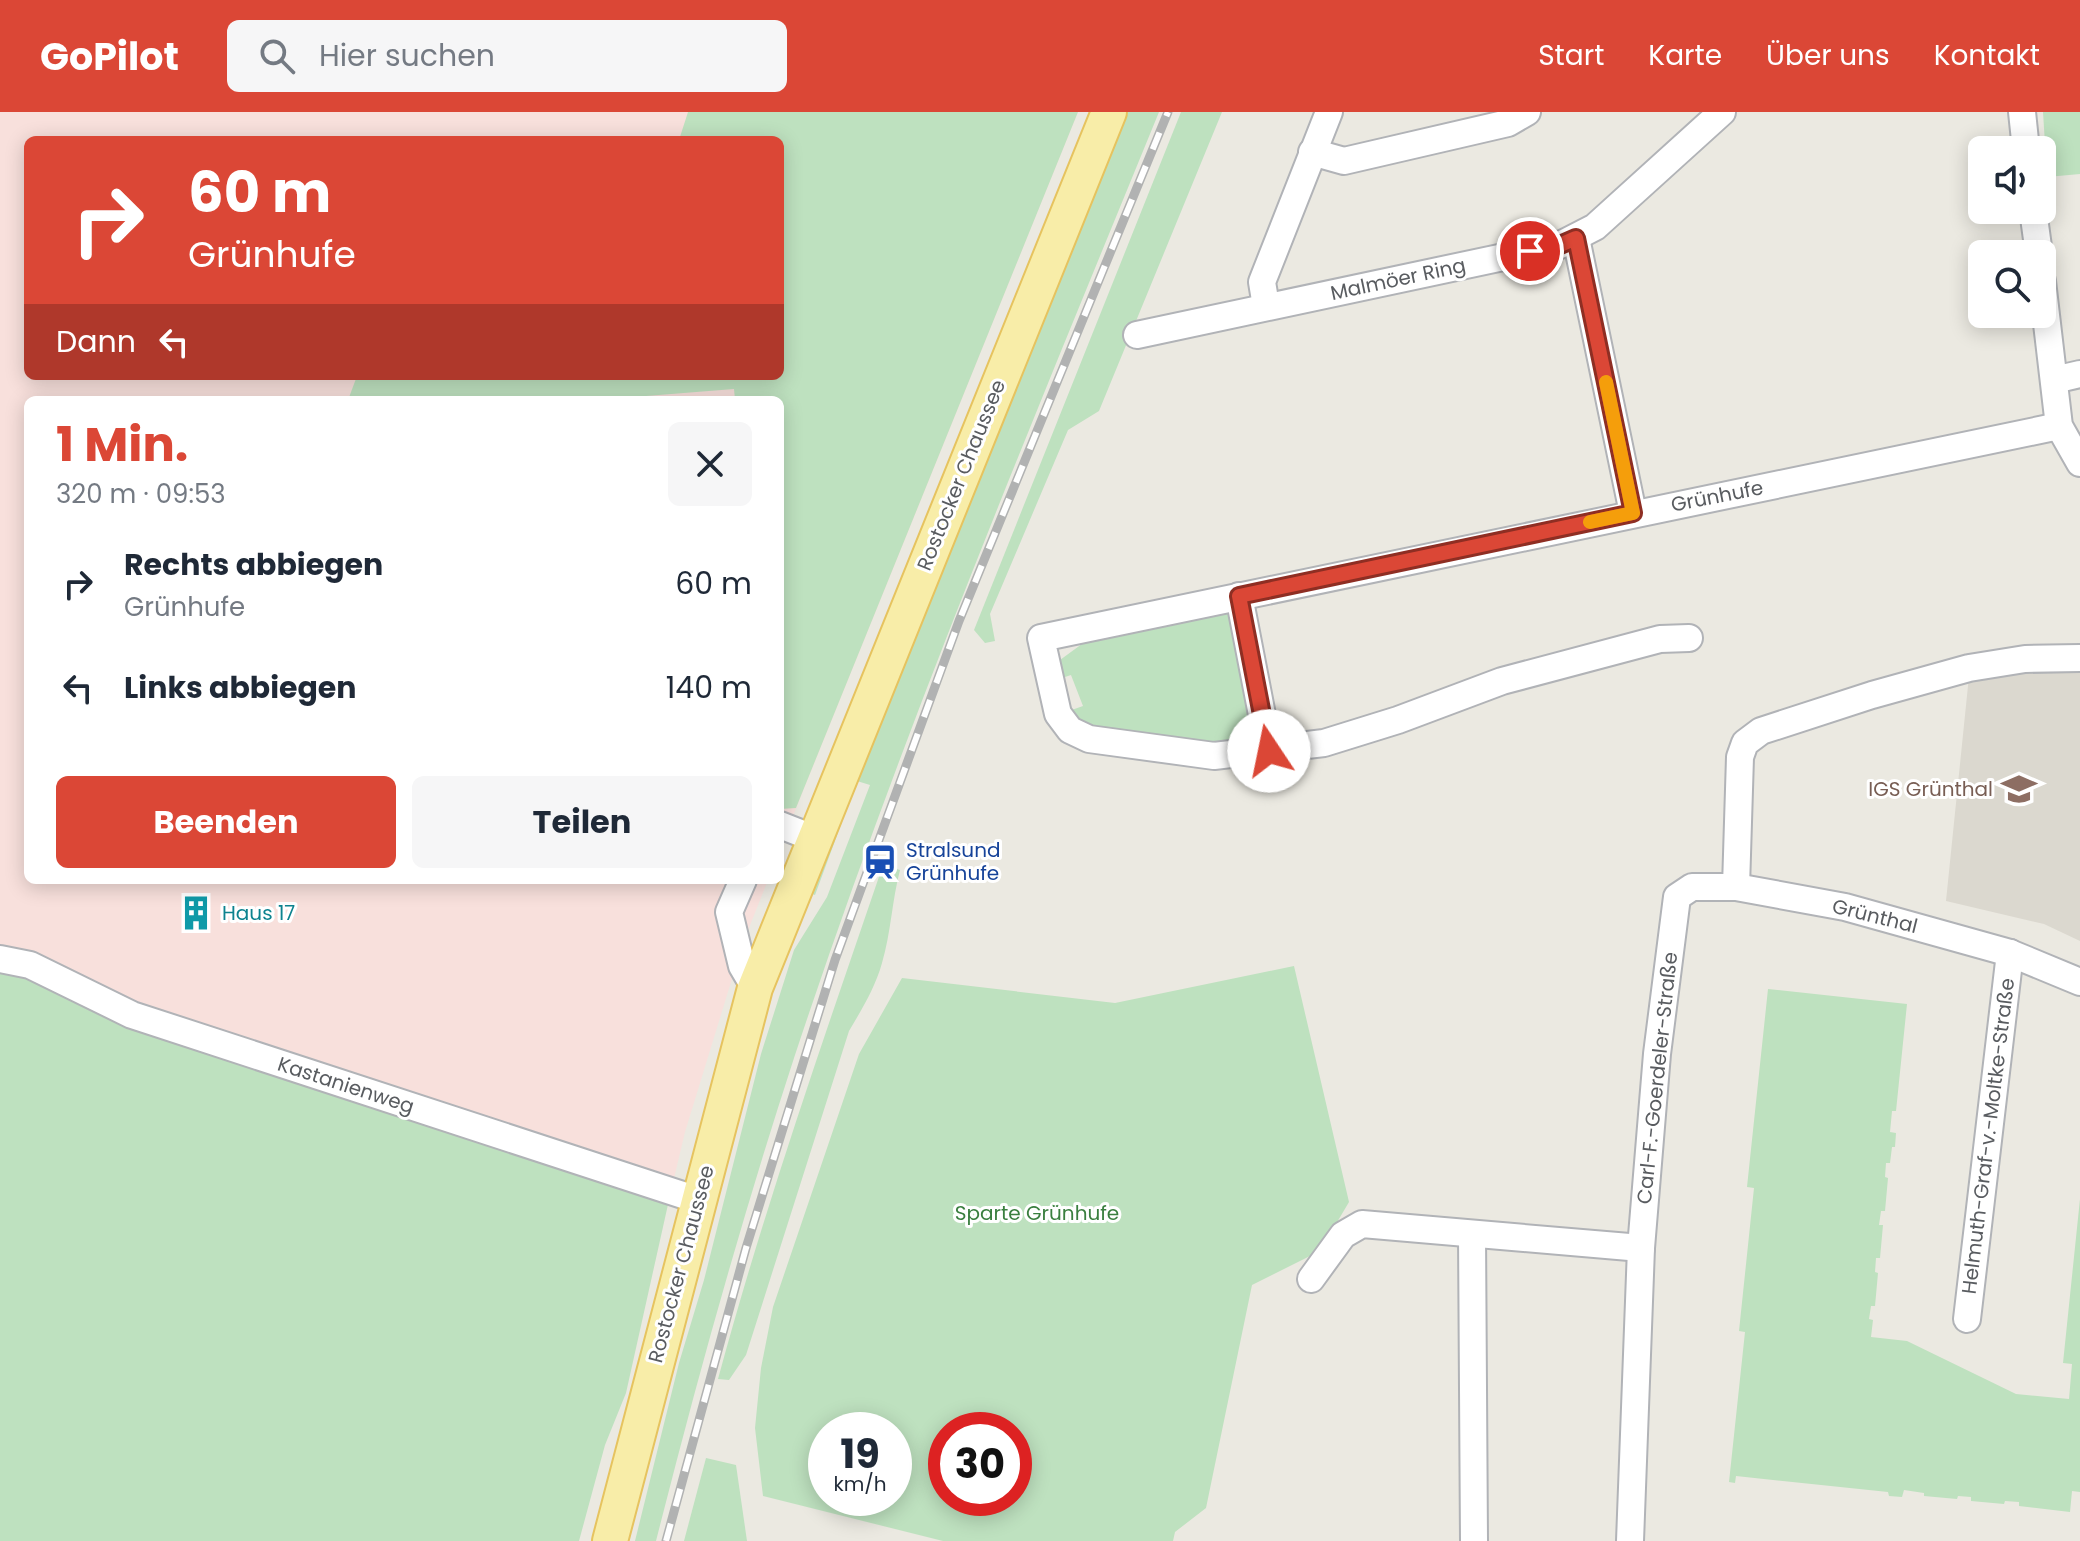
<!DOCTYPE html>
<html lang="de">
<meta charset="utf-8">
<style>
body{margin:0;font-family:Poppins,sans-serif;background:#f6f6f7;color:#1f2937;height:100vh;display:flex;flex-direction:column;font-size:30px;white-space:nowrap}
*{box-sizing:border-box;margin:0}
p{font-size:26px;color:#747a83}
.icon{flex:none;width:44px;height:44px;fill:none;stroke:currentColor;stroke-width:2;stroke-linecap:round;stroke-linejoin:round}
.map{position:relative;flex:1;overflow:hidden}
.panel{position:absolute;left:24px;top:284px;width:760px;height:488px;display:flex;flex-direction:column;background:#fff;border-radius:12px;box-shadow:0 4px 20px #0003}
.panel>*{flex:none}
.hud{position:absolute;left:24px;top:24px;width:760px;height:244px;border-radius:12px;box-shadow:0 4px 20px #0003;background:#db4736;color:#fff;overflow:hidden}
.buttons{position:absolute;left:1968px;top:24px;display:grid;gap:16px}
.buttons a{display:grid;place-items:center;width:88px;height:88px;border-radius:12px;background:#fff;box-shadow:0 4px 20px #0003;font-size:40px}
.speed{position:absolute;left:808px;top:1300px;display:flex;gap:16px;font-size:40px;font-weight:700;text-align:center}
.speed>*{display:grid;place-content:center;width:104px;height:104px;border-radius:50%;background:#fff;box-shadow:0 4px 20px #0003;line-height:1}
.speed small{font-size:20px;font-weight:400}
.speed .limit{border:12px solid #d22;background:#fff;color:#111}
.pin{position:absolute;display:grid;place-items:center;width:68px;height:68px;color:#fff;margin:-34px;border:4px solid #fff;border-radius:50%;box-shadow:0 2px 8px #0007}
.me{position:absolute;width:88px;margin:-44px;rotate:349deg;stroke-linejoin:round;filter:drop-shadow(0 0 6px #0008)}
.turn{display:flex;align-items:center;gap:28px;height:168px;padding:0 32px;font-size:36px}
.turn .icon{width:104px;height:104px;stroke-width:2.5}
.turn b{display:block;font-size:56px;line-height:68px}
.then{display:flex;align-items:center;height:76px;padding:0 32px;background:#0003;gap:16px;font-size:30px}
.round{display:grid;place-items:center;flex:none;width:84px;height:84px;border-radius:12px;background:#f6f6f7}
.headline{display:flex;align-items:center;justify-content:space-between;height:136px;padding:0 32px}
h1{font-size:48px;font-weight:700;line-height:60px;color:#db4736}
.cta{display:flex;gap:16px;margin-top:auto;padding:16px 32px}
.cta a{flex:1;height:92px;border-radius:12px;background:#db4736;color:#fff;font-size:32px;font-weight:700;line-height:92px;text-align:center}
.cta a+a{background:#f6f6f7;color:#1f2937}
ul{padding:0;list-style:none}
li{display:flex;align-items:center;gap:24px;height:104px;padding:0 32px}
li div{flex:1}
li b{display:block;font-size:30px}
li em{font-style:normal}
header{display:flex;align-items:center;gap:48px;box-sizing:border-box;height:112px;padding:0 40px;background:#db4736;color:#fff}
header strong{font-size:38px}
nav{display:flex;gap:44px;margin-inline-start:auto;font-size:28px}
.search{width:560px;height:72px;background:#f6f6f7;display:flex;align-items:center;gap:20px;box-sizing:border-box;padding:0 28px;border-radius:12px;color:#747a83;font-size:30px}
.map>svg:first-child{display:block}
</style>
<header>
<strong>GoPilot</strong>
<div class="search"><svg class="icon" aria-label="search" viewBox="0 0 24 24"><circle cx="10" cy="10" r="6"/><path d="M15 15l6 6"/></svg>Hier suchen</div>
<nav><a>Start</a><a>Karte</a><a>Über uns</a><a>Kontakt</a></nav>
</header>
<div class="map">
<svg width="2080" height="1429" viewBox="0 0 2080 1429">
<rect width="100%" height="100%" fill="#ebe9e1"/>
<polygon fill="#dbd8cf" points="2080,554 2080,829 2044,812 1946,789 1969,564"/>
<path fill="#f8e0dc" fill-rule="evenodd" d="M0,0H1078L780,736V288H28V768H768L743,831L685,1020L671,1079L0,847ZM28,28H780V264H28Z"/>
<g fill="#bee1bf" fill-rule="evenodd">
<polygon points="688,0 1078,0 796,696 780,697 780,288 735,288 734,277 596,288 348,288 357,264 780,264 780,28 679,28"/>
<path d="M1118,0H1159C1031,313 900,625 794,946C742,1105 697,1267 656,1429H635L679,1251L704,1168L761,942L794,838L827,785L870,673L857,669L815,783L807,780Z"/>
<polygon points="1181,0 1222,0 1099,299 1068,318 990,502 995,529 985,531 974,518"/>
<polygon points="2043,0 2080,0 2080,62 2047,65"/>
<polygon points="1231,496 1244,531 1251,629 1222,638 1095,620 1066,600 1083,594 1071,563 1056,568 1060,548 1097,521"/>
<path d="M883,753L900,758C892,788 891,821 882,851C875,876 862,897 849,919L746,1243L729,1268L718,1267C765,1093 825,923 883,753Z"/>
<polygon points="0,847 132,903 671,1079 626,1281 605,1333 579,1429 0,1429"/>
<path d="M1294,854L1349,1090L1320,1139L1252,1173L1206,1396L1175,1420L1173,1429H943L763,1384L755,1316L761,1256L773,1195L859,942L902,866L1115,891ZM826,1318H894V1386H826ZM946,1318H1014V1386H946Z"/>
<polygon points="1768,877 1907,892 1896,999 1892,999 1890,1020 1896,1021 1895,1035 1892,1035 1890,1051 1886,1051 1885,1065 1888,1066 1885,1099 1881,1099 1879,1113 1883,1113 1880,1146 1876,1146 1875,1160 1878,1161 1875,1194 1871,1194 1869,1207 1873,1208 1871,1225 1907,1229 2016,1282 2069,1287 2072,1252 2063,1251 2080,1087 2080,1380 2072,1379 2070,1400 2019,1394 2019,1390 2005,1389 2004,1392 1971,1389 1971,1385 1958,1384 1957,1387 1924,1384 1924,1381 1904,1378 1902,1385 1889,1384 1888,1380 1736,1364 1735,1371 1729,1370 1745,1220 1739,1219 1754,1076 1747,1075"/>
<polygon points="706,1346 736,1353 747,1429 684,1429"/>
</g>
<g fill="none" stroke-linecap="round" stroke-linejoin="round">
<g stroke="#b1b3b7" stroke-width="30">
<g id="minor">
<polyline points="2022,0 2026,38"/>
<polyline points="1312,40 1344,49 1508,11 1527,0"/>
<polyline points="2033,98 2039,142"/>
<polyline points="1576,126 1633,401"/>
<polyline points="2042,169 2059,314 2080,351"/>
<polyline points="1266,194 1262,170 1329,0"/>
<polyline points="1137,223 1560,133 1595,115 1722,0"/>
<polyline points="2054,268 2080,262"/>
<polyline points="1239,484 1269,639"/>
<polyline points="1689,526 1660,527 1502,569 1398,608 1324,631 1214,644 1089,627 1070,618 1058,602 1041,526 2059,314"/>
<polyline points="780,713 813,726"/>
<polyline points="743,768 729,800 742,854 755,876"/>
<polyline points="1736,775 1740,645 1745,631 1761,619 1872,583 1969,556 2025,547 2080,546"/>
<polyline points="0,847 30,853 132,903 698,1088"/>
<polyline points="1472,1122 1474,1429"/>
<polyline points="1311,1167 1343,1123 1362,1112 1641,1136"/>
<polyline points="1967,1207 2010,841"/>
<polyline points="1630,1429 1641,1136 1657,942 1677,785 1692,775 1736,775 1845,795 2010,841 2080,870"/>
</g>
</g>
<g stroke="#e6c35f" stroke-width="38">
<polyline id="major" points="610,1429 755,876 1109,0"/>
</g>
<use href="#minor" stroke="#fff" stroke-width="26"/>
<use href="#major" stroke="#f8eda8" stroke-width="34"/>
<g stroke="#b1b2b2" stroke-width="9">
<polyline id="rail" points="666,1429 746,1136 835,848 959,509 1168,0"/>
</g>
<use href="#rail" stroke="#fff" stroke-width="6" stroke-dasharray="18" stroke-linecap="butt"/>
</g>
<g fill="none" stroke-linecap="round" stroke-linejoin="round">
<g stroke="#8e2e23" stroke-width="20">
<polyline id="route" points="1269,639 1239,484 1633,401 1576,126 1560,133 1530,139"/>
</g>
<use href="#route" stroke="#db4736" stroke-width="14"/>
<polyline stroke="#f59e0b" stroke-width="14" points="1590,410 1633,401 1606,270"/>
</g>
<defs>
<g id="school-bare" transform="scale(2.76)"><path d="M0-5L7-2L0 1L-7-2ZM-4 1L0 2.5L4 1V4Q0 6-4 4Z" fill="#8d6e63" stroke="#fff" stroke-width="2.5" paint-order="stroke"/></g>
<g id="station-bare" transform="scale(2.76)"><path d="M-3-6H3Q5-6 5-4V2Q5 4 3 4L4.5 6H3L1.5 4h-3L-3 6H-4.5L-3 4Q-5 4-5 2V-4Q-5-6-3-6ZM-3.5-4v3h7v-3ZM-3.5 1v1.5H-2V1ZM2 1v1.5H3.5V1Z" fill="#1a4fb4" stroke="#fff" stroke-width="2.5" paint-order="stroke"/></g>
<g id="building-bare" transform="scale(2.76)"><path d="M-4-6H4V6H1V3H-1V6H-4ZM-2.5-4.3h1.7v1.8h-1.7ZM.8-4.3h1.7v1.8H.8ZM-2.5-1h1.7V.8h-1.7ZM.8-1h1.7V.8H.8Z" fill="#0f9aa8" stroke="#fff" stroke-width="2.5" paint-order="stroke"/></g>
</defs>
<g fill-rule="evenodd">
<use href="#school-bare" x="2019" y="677"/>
<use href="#station-bare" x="880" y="750"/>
<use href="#building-bare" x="196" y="801"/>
</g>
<g text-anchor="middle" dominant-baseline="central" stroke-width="6" stroke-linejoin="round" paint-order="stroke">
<g font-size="20" fill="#595c60" stroke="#fff">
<text transform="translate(1398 167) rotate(-12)">Malmöer Ring</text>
<text transform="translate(961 363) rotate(-68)">Rostocker Chaussee</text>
<text transform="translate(1717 384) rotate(-11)">Grünhufe</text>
<text transform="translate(1875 804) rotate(14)">Grünthal</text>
<text transform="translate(1657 966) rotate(-84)">Carl-F.-Goerdeler-Straße</text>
<text transform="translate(346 973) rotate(18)">Kastanienweg</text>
<text transform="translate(1988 1024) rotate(-83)">Helmuth-Graf-v.-Moltke-Straße</text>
<text transform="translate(681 1152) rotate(-75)">Rostocker Chaussee</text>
</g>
<g font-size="20" fill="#785e54" stroke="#fff" text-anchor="end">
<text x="1993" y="677">IGS Grünthal</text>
</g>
<g font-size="20" fill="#164399" stroke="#fff" text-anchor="start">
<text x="906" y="738">Stralsund<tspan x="906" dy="23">Grünhufe</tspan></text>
</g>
<g font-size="20" fill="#0d838f" stroke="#fff" text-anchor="start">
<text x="222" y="801">Haus 17</text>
</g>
<g font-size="20" fill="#3a7f3f" stroke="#fff">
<text x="1037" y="1101">Sparte Grünhufe</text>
</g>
</g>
</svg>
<div class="buttons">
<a><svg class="icon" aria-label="sound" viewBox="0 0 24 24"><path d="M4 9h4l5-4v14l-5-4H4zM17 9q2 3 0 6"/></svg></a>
<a><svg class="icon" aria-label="search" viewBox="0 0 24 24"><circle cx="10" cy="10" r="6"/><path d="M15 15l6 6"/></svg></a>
</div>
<div class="speed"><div>19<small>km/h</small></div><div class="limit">30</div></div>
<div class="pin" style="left:1530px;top:139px;background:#d93025"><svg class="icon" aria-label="arrive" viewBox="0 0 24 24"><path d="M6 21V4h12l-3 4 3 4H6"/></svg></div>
<svg class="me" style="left:1269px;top:639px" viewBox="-20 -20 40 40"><circle r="19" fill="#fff"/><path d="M0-13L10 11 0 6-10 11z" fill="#db4736"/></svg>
<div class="hud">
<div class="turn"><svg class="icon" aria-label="right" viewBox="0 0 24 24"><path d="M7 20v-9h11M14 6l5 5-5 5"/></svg><div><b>60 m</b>Grünhufe</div></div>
<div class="then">Dann<svg class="icon" aria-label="left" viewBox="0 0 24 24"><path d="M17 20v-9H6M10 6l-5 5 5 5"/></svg></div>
</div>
<section class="panel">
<div class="headline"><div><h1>1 Min.</h1><p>320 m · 09:53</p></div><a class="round"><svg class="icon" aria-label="close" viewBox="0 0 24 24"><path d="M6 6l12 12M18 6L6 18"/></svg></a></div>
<ul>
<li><svg class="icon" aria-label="right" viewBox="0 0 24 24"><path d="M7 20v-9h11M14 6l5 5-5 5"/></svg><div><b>Rechts abbiegen</b><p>Grünhufe</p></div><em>60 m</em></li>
<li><svg class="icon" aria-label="left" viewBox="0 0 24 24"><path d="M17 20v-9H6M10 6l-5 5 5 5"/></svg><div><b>Links abbiegen</b></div><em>140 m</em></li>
</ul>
<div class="cta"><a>Beenden</a><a>Teilen</a></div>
</section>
</div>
